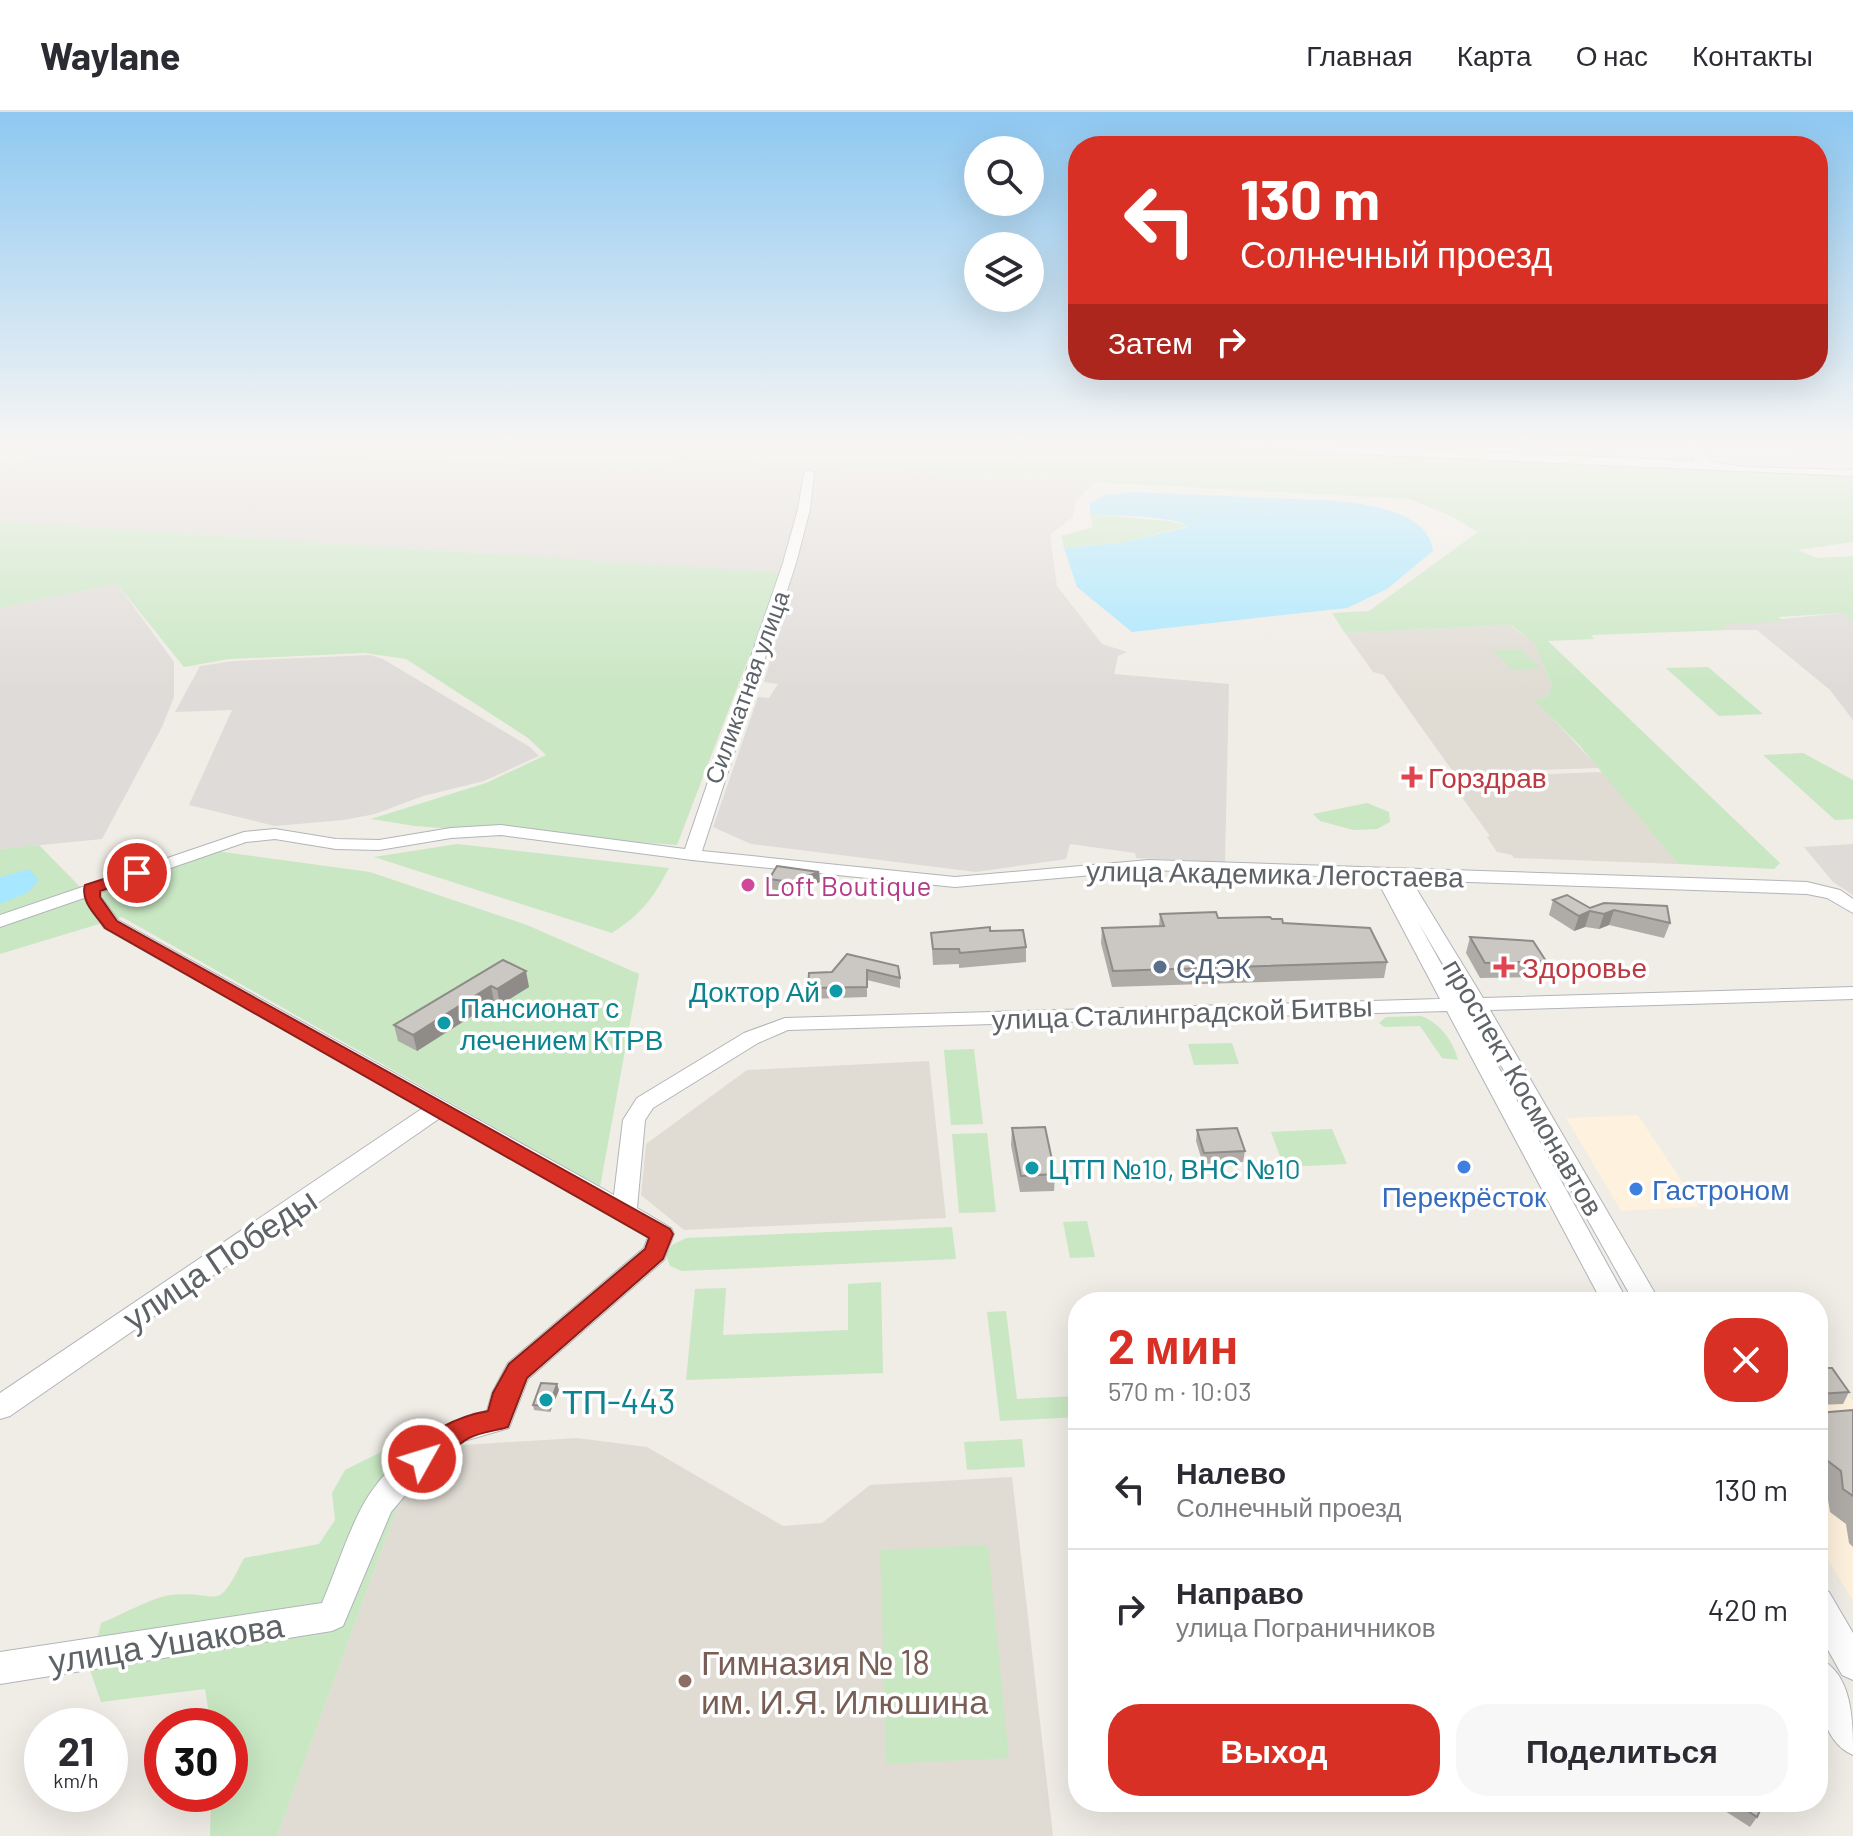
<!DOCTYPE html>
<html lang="ru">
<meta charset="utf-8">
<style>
body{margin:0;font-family:Barlow,sans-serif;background:#f7f7f7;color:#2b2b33;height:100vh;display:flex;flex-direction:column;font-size:30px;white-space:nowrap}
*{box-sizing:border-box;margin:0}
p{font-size:26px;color:#7c7c81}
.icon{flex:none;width:44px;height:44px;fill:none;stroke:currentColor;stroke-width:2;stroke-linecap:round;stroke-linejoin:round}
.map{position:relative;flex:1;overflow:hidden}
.sheet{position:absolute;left:1068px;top:1180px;width:760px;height:520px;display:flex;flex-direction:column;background:#fff;border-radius:32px;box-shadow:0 8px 32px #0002}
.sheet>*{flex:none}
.hud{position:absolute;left:1068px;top:24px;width:760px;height:244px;border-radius:32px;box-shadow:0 8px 32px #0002;background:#d93025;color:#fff;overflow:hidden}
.fabs{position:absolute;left:964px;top:24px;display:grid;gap:16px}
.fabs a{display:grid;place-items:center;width:80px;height:80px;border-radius:50%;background:#fff;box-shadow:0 8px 32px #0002;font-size:40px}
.speed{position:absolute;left:24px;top:1596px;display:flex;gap:16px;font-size:40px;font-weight:700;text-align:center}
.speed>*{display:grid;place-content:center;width:104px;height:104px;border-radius:50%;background:#fff;box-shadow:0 8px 32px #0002;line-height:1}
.speed small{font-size:20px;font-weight:400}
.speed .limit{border:12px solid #d22;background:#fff;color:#111}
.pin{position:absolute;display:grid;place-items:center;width:68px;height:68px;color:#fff;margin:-34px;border:4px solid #fff;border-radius:50%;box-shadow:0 2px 8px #0007}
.me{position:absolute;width:88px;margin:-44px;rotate:51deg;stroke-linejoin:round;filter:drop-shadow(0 0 6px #0008)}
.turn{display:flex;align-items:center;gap:28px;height:168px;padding:0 40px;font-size:36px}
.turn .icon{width:104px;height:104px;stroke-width:2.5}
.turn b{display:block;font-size:56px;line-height:68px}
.then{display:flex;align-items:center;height:76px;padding:0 40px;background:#0003;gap:16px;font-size:30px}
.round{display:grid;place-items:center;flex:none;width:84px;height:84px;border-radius:32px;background:#f7f7f7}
.overview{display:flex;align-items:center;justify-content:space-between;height:136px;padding:0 40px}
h1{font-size:48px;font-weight:700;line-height:60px;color:#d93025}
.button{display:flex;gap:16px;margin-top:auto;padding:16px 40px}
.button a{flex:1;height:92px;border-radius:32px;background:#d93025;color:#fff;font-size:32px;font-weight:700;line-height:92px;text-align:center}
.button a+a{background:#f7f7f7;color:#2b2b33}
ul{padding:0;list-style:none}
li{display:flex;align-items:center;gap:24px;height:120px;padding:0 40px;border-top:2px solid #e1e1e2}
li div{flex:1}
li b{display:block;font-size:30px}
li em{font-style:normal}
header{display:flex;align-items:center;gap:48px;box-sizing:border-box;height:112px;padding:0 40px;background:#fff;border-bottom:2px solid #e1e1e2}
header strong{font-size:38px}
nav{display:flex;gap:44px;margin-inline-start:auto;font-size:28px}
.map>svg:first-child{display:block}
</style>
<header>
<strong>Waylane</strong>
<nav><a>Главная</a><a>Карта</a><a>О нас</a><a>Контакты</a></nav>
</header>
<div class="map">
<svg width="1853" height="1724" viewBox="0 0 1853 1724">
<rect width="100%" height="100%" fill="#f0ece6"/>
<g fill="#fef1dd">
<polygon points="1638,1003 1699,1095 1621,1099 1566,1006"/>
<polygon points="1825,1248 1853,1290 1853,1489 1818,1431 1818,1249"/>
</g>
<g fill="#dfdbd8">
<polygon points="51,334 165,334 653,359 681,344 750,346 758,352 1095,370 1076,389 1073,405 1050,423 1057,474 1102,532 1127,540 1118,544 1114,562 1229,572 1225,750 1136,746 1135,741 1070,732 1066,747 976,760 751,732 713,715 758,585 769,586 778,572 764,570 777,526 780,461 0,409 0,359"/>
<polygon points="117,472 174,550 174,585 162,615 102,727 0,737 0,496"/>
<polygon points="1842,501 1853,509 1853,608 1830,578 1757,518 1728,518 1722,513"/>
<polygon points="370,543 383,547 530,635 539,644 484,669 423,684 375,702 344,708 275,714 189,693 232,598 175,600 200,554 234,549"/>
<polygon points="1853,732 1853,783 1833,770 1804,735"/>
</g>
<g fill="#e0dcd4">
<polygon points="1510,513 1534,531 1552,574 1548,584 1536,589 1599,656 1454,661 1384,563 1373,560 1345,521"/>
<polygon points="1603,660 1678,752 1514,746 1512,743 1497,740 1487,725 1490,724 1448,666"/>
<polygon points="929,949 946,1106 684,1118 641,1083 646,1032 747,958"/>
<polygon points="577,1326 647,1335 783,1414 822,1411 870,1373 1012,1365 1053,1724 277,1724 400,1388 463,1333"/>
</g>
<g fill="#c9e7c3">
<polygon points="0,334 51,334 0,359"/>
<polygon points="165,334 1210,334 1676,354 1693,357 1710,355 1853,362 1853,430 1798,438 1817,446 1853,444 1853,509 1842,501 1779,505 1783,509 1723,513 1728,518 1591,523 1594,527 1548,529 1780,751 1774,757 1678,752 1580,634 1535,589 1548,584 1552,574 1534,531 1511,513 1345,521 1332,501 1369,499 1478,420 1449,403 1409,387 757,352 750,346 681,344 653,359"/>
<polygon points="1287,334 1441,335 1587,340 1627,345 1626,348"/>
<polygon points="1748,334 1853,334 1853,344 1797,342"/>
<polygon points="1090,402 1168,409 1188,414 1121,431 1064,436 1061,424 1093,415"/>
<polygon points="0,409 781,461 677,733 415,714 371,707 486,671 546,643 528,626 406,547 365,541 229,547 184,555 117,472 0,496"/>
<polygon points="1520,537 1541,556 1513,558 1493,538"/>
<polygon points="1708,555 1763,602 1719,604 1666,556"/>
<polygon points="1803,641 1853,668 1853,707 1835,708 1763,643"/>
<polygon points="1367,691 1389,700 1390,710 1377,717 1353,718 1320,709 1313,702"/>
<path d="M457,732L669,756C652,788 642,801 612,821L374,745Z"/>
<polygon points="39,733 87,782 216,739 370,760 527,813 639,862 600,1075 122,805 0,842 0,737"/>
<path d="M1421,904C1439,910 1454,930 1458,948L1442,946L1420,914L1384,915L1379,911L1386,905Z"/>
<polygon points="1232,931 1239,952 1194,953 1188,932"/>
<polygon points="974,937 983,1012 951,1013 944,938"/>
<polygon points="1332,1017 1347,1052 1284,1055 1271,1020"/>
<polygon points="987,1021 996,1100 959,1101 952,1022"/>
<polygon points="1087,1109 1095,1145 1070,1146 1063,1110"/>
<polygon points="952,1115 956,1147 682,1159 670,1154 666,1143 672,1133 686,1126"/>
<polygon points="881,1170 883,1261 686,1268 695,1177 726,1176 723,1223 848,1218 848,1172"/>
<polygon points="1006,1199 1017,1287 1078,1284 1078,1305 1000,1309 987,1200"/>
<polygon points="1022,1327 1025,1355 967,1358 964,1330"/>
<path d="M424,1330L445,1349L400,1388L277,1724H210L211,1682H230V1614H211L205,1577L101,1590L90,1558L101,1511C120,1504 152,1485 171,1483C222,1478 215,1504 244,1446L319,1432L335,1408L332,1381L345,1358L391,1335Z"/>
<polygon points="988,1433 1009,1646 886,1652 880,1438"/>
</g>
<g fill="#a7e7ff">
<path d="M1135,380L1340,389C1370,393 1429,400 1433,439L1387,477L1347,496L1132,520L1077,475L1064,436L1121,431L1188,415C1175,403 1111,404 1090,402V391L1105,383Z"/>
<polygon points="29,757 39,768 27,781 0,792 0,765"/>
</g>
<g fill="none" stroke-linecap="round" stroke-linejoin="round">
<polygon fill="#a7e7ff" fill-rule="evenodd" points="1568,334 1602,334 1622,338 1618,340"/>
<g stroke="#b1b5b9" stroke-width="2">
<g id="minor">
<polygon points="1238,334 1332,334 1696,349 1684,334 1695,334 1713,350 1744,355 1853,358 1853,364 1243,337"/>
<path d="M809,358L814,361L810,397L796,451L702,739L955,765L1149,748L1807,770L1840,778L1853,787V801L1827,786L1807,782L1411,768L1483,886L1853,875V887L1490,898L1660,1190H1634L1470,898H1467L1628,1190H1602L1447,899L788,918L758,931L653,996L645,1008L637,1096L671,1116L674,1122L664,1148L528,1267L509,1316L464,1329L418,1368L391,1400L343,1514L332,1519L0,1572V1540L322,1491C335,1461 352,1408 369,1383C395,1344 442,1307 487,1299L492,1281L508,1251L644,1136L648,1125L440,1006L10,1304L0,1307V1281L423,996L104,816L84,786L0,815V803L244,720L275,717L336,727L379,728L451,716L501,713L685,737L783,451L798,397L804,361ZM501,723L692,748L955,775L1149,758L1376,766L1440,887L785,906L744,921L637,986L623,1008L614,1083L118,808L101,785V780L246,730L275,727L336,737L379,738L451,726ZM1418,810L1463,886H1460Z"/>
<polygon points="1818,1476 1829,1480 1853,1521 1853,1568 1842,1563 1818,1520"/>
<path d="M1818,1546C1853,1561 1853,1610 1853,1643C1818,1628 1818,1579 1818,1546Z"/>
</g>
</g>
<use href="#minor" fill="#fff" fill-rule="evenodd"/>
</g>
<g fill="#afaba7">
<polygon points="819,760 820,770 792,780 770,777 769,767"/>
<polygon points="1553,788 1590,796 1604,791 1670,811 1664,826 1609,813 1599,817 1585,815 1574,819 1549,803"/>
<polygon points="1160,802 1218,806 1272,807 1283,811 1387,850 1384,866 1112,875 1101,831 1102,816 1159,814"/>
<polygon points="990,819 1026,835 1026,850 959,856 959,852 933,853 931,821"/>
<polygon points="1470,825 1546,849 1542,865 1480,866 1466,841"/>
<polygon points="847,842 900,866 900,876 867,868 867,885 808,887 808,876 832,860"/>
<polygon points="503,848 529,875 500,893 494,890 417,939 398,929 394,913"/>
<polygon points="1012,1016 1055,1062 1054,1079 1020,1080 1011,1033"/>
<polygon points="1197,1018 1245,1039 1243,1050 1203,1052 1196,1029"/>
<polygon points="1818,1252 1821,1256 1849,1280 1843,1292 1818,1293"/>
<polygon points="559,1278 550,1300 534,1298 533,1293"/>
<polygon points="1853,1298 1853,1435 1849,1431 1846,1412 1830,1400 1827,1382 1818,1375 1818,1301"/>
<polygon points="1075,1442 1078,1442 1078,1491 1073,1459"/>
<polygon points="1703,1690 1764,1690 1757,1705 1750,1715 1725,1699 1708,1700"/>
</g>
<g fill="#8e8b88">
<polygon points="819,760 820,770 792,780 791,770"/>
<polygon points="1614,798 1609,813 1599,817 1604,802"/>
<polygon points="1590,799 1585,815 1574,819 1579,804"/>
<polygon points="526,859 529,875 500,893 497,877"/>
<polygon points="491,874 494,890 417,939 413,923"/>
<polygon points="557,1272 559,1278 550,1300 549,1294"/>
</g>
<g fill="#cbc7c2" stroke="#8e8b88" stroke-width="2">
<polygon points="777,754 819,760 791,770 769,767"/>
<polygon points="1567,783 1590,796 1604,791 1667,794 1670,811 1614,798 1604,802 1590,799 1579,804 1553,788"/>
<polygon points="1216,800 1218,806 1270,805 1272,807 1282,807 1283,811 1370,816 1387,850 1113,859 1102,816 1164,814 1160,802"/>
<polygon points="990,815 990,819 1023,818 1026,835 960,841 959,837 933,837 931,821"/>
<polygon points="1470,825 1533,829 1546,849 1485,851"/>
<polygon points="847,842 898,854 900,866 867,858 867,875 808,876 809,861 832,860"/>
<polygon points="503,848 526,859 497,877 491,874 413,923 394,913"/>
<polygon points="1045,1015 1055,1062 1021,1064 1012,1016"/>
<polygon points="1237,1016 1245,1039 1204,1041 1197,1018"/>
<polygon points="1818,1252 1821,1256 1832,1256 1849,1280 1818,1282"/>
<polygon points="541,1271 557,1272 549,1294 533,1293"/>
<polygon points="1853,1298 1853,1384 1843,1377 1841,1359 1824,1346 1822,1338 1826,1330 1818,1318 1818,1301"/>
<polygon points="1075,1442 1078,1442 1078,1462"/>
<polygon points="1734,1690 1764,1690 1757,1705"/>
</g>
<linearGradient id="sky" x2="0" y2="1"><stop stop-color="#8ec8f1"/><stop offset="0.58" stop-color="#f8f6f4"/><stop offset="1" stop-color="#f8f6f4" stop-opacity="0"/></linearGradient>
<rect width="1853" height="576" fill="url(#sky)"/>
<path fill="#d93025" stroke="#8d1f18" stroke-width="2" d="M137,756L145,761L143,765L100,779V785L117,809L670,1117L673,1122L663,1147L527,1266L508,1315C495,1319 481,1320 469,1326C450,1335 436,1363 413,1355L409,1347C422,1320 460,1304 488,1299L493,1281L509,1252L645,1137L649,1126L105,816C96,803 80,789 85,773Z"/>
<g fill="#e0444e" stroke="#fff" stroke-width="3">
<path d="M1408 653h8v8h8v8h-8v8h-8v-8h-8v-8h8z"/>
<path d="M1500 843h8v8h8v8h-8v8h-8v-8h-8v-8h8z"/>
</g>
<circle fill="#d1479c" stroke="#fff" stroke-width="3" cx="748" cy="773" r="8"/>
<circle fill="#5c6f8a" stroke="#fff" stroke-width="3" cx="1160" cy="855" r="8"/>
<g fill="#0f9aa8" stroke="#fff" stroke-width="3">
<circle cx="836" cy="879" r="8"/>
<circle cx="444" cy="911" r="8"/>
<circle cx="1032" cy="1056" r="8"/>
<circle cx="546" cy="1288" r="8"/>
</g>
<g fill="#3f7fe0" stroke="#fff" stroke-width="3">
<circle cx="1464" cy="1055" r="8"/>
<circle cx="1636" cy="1077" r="8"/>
</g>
<circle fill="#8d6e63" stroke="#fff" stroke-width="3" cx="685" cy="1569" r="8"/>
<g text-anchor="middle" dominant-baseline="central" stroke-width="7" stroke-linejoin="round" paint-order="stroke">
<g font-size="24" fill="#5e6367" stroke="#fff">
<text transform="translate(746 575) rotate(-70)">Силикатная улица</text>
</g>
<g font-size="28" fill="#be3a42" stroke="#fff" text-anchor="start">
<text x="1428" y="665">Горздрав</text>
<text x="1522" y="855">Здоровье</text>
</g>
<g font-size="28" fill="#5e6367" stroke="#fff">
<text transform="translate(1275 761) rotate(1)">улица Академика Легостаева</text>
<text transform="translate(1182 900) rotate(-2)">улица Сталинградской Битвы</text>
<text transform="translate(1524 975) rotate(60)">проспект Космонавтов</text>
</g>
<g font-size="28" fill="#b23c85" stroke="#fff" text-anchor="start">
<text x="764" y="773">Loft Boutique</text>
</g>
<g font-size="28" fill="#4e5e75" stroke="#fff" text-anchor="start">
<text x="1176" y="855">СДЭК</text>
</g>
<g font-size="28" fill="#0d838f" stroke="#fff" text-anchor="start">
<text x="820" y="879" text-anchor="end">Доктор Ай</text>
<text x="460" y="895">Пансионат с<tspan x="460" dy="32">лечением КТРВ</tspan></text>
<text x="1048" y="1056">ЦТП №10, ВНС №10</text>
</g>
<g font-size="28" fill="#366cbe" stroke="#fff" text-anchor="start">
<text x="1652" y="1077">Гастроном</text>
<text x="1464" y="1084" text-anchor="middle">Перекрёсток</text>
</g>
<g font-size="34" fill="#5e6367" stroke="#fff">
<text transform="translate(219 1146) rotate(-34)">улица Победы</text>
<text transform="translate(166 1530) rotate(-9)">улица Ушакова</text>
</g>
<g font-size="34" fill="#0d838f" stroke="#fff" text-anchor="start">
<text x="562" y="1288">ТП-443</text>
</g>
<g font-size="34" fill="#785e54" stroke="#fff" text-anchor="start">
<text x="701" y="1549">Гимназия № 18<tspan x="701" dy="39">им. И.Я. Илюшина</tspan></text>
</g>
</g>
</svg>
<div class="fabs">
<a><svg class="icon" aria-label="search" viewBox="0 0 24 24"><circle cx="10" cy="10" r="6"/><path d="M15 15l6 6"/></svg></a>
<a><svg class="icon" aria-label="layers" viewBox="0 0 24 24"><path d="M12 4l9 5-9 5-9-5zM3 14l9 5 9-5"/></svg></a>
</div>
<div class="speed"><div>21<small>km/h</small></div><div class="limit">30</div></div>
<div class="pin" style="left:137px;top:761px;background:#d93025"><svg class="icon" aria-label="arrive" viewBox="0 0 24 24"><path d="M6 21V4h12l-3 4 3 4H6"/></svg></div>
<svg class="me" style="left:422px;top:1347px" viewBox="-20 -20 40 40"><circle r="17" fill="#d93025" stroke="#fff" stroke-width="3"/><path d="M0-11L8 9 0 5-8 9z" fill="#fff"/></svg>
<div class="hud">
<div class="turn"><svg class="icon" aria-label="left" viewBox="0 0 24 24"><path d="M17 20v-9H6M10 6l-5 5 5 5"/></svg><div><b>130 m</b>Солнечный проезд</div></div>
<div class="then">Затем<svg class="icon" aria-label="right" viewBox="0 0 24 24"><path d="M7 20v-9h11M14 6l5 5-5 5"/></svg></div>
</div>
<section class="sheet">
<div class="overview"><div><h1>2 мин</h1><p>570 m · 10:03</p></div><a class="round" style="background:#d93025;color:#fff"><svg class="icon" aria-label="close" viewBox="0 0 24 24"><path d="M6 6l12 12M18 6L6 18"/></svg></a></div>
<ul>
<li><svg class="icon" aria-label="left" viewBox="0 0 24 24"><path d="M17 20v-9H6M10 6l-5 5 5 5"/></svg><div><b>Налево</b><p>Солнечный проезд</p></div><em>130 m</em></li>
<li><svg class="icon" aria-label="right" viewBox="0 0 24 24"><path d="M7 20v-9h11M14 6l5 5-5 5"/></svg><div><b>Направо</b><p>улица Пограничников</p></div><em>420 m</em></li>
</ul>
<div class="button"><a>Выход</a><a>Поделиться</a></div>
</section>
</div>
